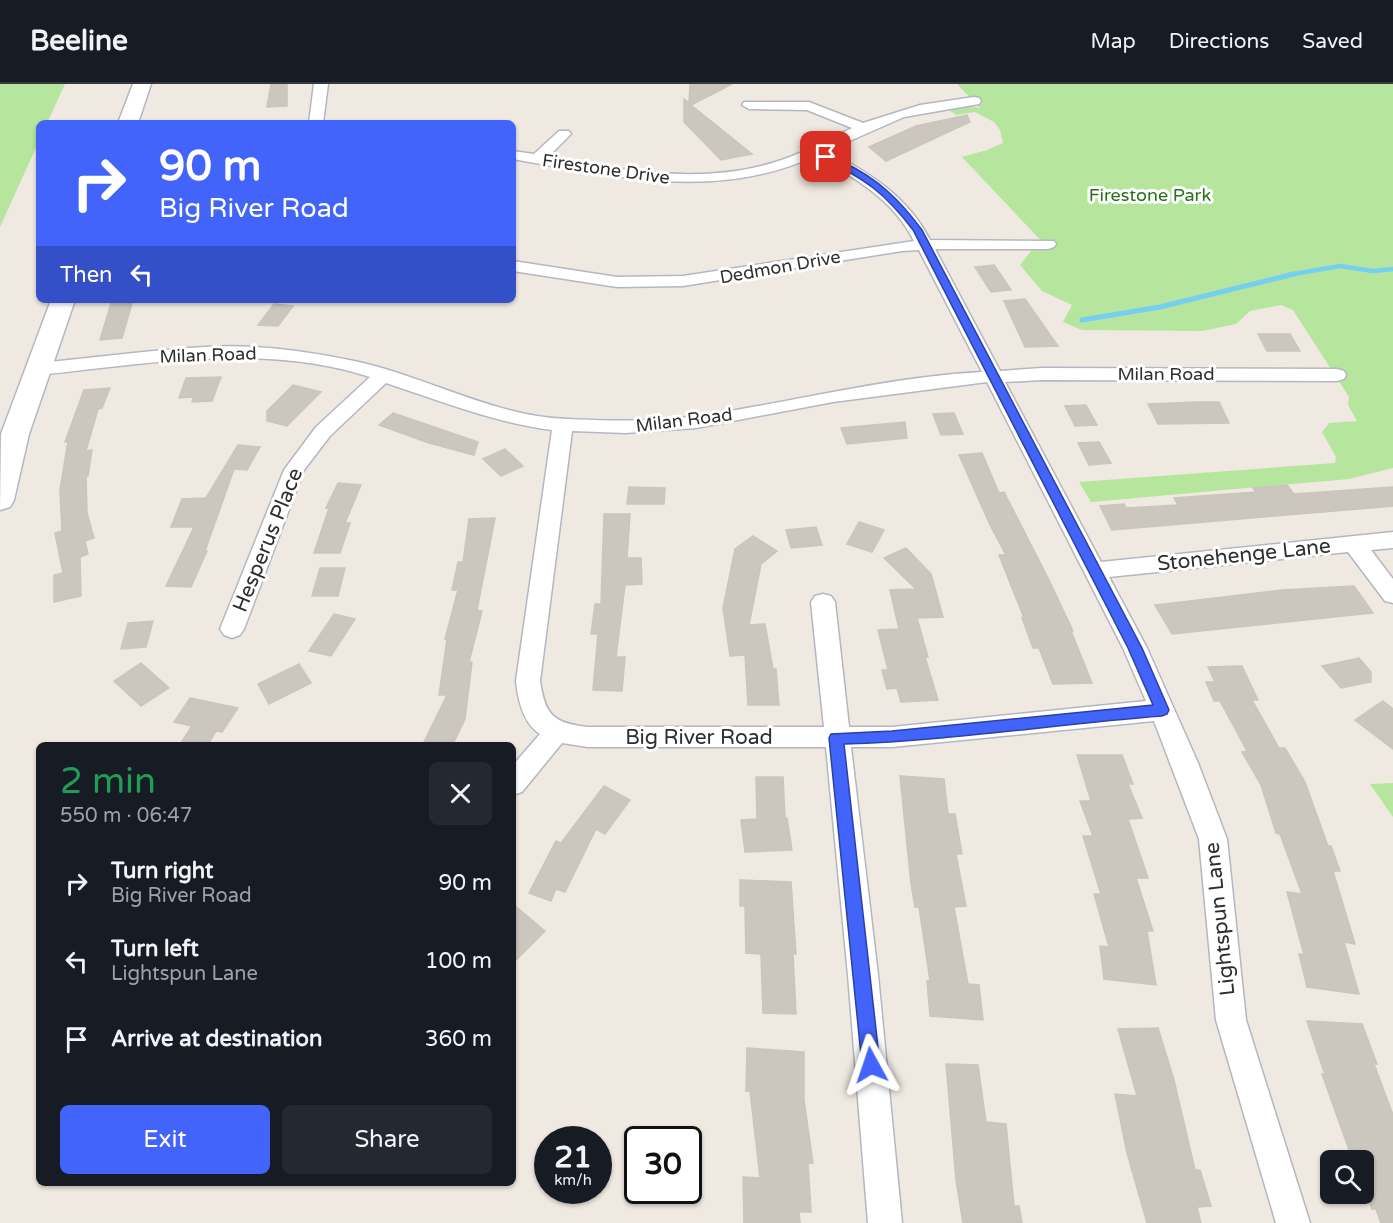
<!DOCTYPE html>
<meta charset="utf-8">
<style>
body{margin:0;font-family:"Varela Round",sans-serif;background:#242831;color:#f1f3f6;height:100vh;display:flex;flex-direction:column;font-size:22px;white-space:nowrap}
*{box-sizing:border-box;margin:0}
p{font-size:20px;color:#9ea1a6}
.icon{flex:none;width:33px;height:33px;fill:none;stroke:currentColor;stroke-width:2;stroke-linecap:round;stroke-linejoin:round}
.map{position:relative;flex:1;overflow:hidden}
.panel{position:absolute;left:36px;top:658px;width:480px;height:444px;display:flex;flex-direction:column;background:#171b24;border-radius:9px;box-shadow:0 2px 4px #0004}
.panel>*{flex:none}
.top-card{position:absolute;left:36px;top:36px;width:480px;height:183px;border-radius:9px;box-shadow:0 2px 4px #0004;background:#4264fb;color:#fff;overflow:hidden}
.tools{position:absolute;left:1320px;top:1066px;display:grid;gap:12px}
.tools a{display:grid;place-items:center;width:54px;height:54px;border-radius:9px;background:#171b24;box-shadow:0 2px 4px #0004;font-size:30px}
.speed{position:absolute;left:534px;top:1042px;display:flex;gap:12px;font-size:30px;font-weight:700;text-align:center}
.speed>*{display:grid;place-content:center;width:78px;height:78px;border-radius:50%;background:#171b24;box-shadow:0 2px 4px #0004;line-height:1}
.speed small{font-size:15px;font-weight:400}
.speed .limit{border:3px solid #111;border-radius:9px;background:#fff;color:#111}
.pin{position:absolute;display:grid;place-items:center;width:51px;height:51px;color:#fff;margin:-26px;border-radius:12px;box-shadow:0 3px 9px #0006}
.me{position:absolute;width:66px;margin:-33px;rotate:355deg;stroke-linejoin:round;filter:drop-shadow(0 0 4px #0008)}
.turn{display:flex;align-items:center;gap:21px;height:126px;padding:0 24px;font-size:27px}
.turn .icon{width:78px;height:78px;stroke-width:2.5}
.turn b{display:block;font-size:42px;line-height:51px}
.then{display:flex;align-items:center;height:57px;padding:0 24px;background:#0003;gap:12px;font-size:22px}
.round{display:grid;place-items:center;flex:none;width:63px;height:63px;border-radius:9px;background:#242831}
.headline{display:flex;align-items:center;justify-content:space-between;height:102px;padding:0 24px}
h1{font-size:36px;font-weight:600;line-height:45px;color:#1e9e55}
.action{display:flex;gap:12px;margin-top:auto;padding:12px 24px}
.action a{flex:1;height:69px;border-radius:9px;background:#4264fb;color:#fff;font-size:24px;font-weight:600;line-height:69px;text-align:center}
.action a+a{background:#242831;color:#f1f3f6}
ul{padding:0;list-style:none}
li{display:flex;align-items:center;gap:18px;height:78px;padding:0 24px}
li div{flex:1}
li b{display:block;font-size:22px}
li em{font-style:normal}
header{display:flex;align-items:center;gap:36px;box-sizing:border-box;height:84px;padding:0 30px;background:#171b24;border-bottom:2px solid #363941}
header strong{font-size:28px}
nav{display:flex;gap:33px;margin-inline-start:auto;font-size:21px}
.map>svg:first-child{display:block}
</style>
<header>
<strong>Beeline</strong>
<nav><a>Map</a><a>Directions</a><a>Saved</a></nav>
</header>
<div class="map">
<svg width="1393" height="1139" viewBox="0 0 1393 1139">
<rect width="100%" height="100%" fill="#efe9e1"/>
<g fill="#b6e59e">
<polygon points="0,0 65,0 47,39 39,39 39,57 0,143"/>
<polygon points="957,0 1393,0 1393,384 1349,395 1091,418 1079,398 1335,379 1336,373 1322,348 1329,339 1357,337 1348,321 1349,313 1293,226 1281,221 1250,227 1236,240 1203,247 1082,246 1063,238 1072,221 1042,207 1020,181 1031,167 1048,164 962,73 987,66 1003,59 1000,46 994,38 975,28 956,31 948,25 969,22 980,24"/>
<polygon points="1393,699 1393,733 1370,700"/>
</g>
<g fill="none" stroke-linecap="round" stroke-linejoin="round">
<polyline stroke="#75cff0" stroke-width="4.5" points="1288,191 1340,182 1373,187 1393,185"/>
<polyline stroke="#75cff0" stroke-width="5" points="1082,236 1160,223 1294,190"/>
</g>
<g fill="#cbc7bf" stroke="#cbc5ba" stroke-width="1.5">
<polygon points="271,0 287,0 287,22 267,23"/>
<polygon points="690,0 732,0 691,21 752,70 721,76 684,38 684,15 689,19"/>
<polygon points="967,31 970,38 886,77 869,63 916,42"/>
<polygon points="994,181 1011,206 991,208 975,183"/>
<polygon points="1025,215 1058,262 1025,263 1004,217"/>
<polygon points="112,216 133,216 122,254 100,256"/>
<polygon points="274,220 293,222 278,242 258,241"/>
<polygon points="1258,250 1290,250 1300,267 1267,267"/>
<polygon points="221,293 212,317 192,318 194,313 179,314 186,294"/>
<polygon points="293,301 321,308 287,342 267,337 267,327"/>
<polygon points="110,304 102,324 98,325 86,367 92,366 88,392 86,392 87,429 94,454 85,457 88,470 80,473 81,512 54,518 54,491 63,489 55,449 62,447 60,406 68,357 65,358 84,306"/>
<polygon points="1200,318 1219,318 1229,339 1158,340 1148,320"/>
<polygon points="1086,321 1097,341 1075,342 1065,322"/>
<polygon points="393,329 478,358 474,371 429,359 379,341"/>
<polygon points="954,329 963,350 941,351 933,330"/>
<polygon points="905,338 907,354 847,360 841,344"/>
<polygon points="1099,358 1111,379 1089,381 1078,359"/>
<polygon points="238,361 260,363 247,386 234,385 205,467 207,467 191,503 166,502 194,443 171,443 182,415 206,414"/>
<polygon points="505,365 523,382 501,392 483,375"/>
<polygon points="982,369 999,409 1004,408 1049,496 1073,547 1071,547 1092,599 1053,600 1039,564 1033,564 1022,534 1024,534 999,471 1006,471 990,441 959,371"/>
<polygon points="338,399 361,401 345,439 350,439 340,469 314,469 329,424 326,424"/>
<polygon points="1287,401 1294,410 1393,403 1393,422 1112,446 1100,422 1124,420 1126,424 1178,421 1174,414 1256,408 1253,404"/>
<polygon points="629,403 665,404 664,420 627,420"/>
<polygon points="604,430 630,430 627,474 641,474 642,500 625,501 616,573 625,573 622,607 593,606 598,550 591,550 595,520 601,520"/>
<polygon points="495,434 477,526 482,527 469,578 472,578 465,635 452,662 422,662 447,611 439,611 447,555 445,555 458,506 452,506 458,478 463,478 469,435"/>
<polygon points="859,438 884,446 872,468 847,460"/>
<polygon points="816,443 822,461 791,464 786,446"/>
<polygon points="753,452 777,467 761,480 749,541 765,540 773,585 776,585 779,621 748,621 745,571 730,572 723,524 735,465"/>
<polygon points="906,464 931,490 943,533 917,534 928,573 925,573 938,616 901,618 897,604 887,605 882,586 888,586 878,546 899,545 890,506 916,505 884,474"/>
<polygon points="320,484 345,484 338,512 312,512"/>
<polygon points="1354,502 1373,529 1172,550 1155,521 1282,506"/>
<polygon points="334,530 355,535 331,572 309,567"/>
<polygon points="153,537 146,563 121,565 128,539"/>
<polygon points="1359,574 1371,588 1371,598 1341,604 1322,582"/>
<polygon points="141,579 169,604 141,622 114,597"/>
<polygon points="299,580 311,599 269,620 258,600"/>
<polygon points="1242,582 1258,616 1252,616 1279,664 1285,664 1305,698 1328,762 1331,762 1340,787 1333,787 1355,860 1344,858 1359,910 1307,903 1299,870 1304,871 1287,808 1302,810 1280,750 1276,749 1261,701 1242,668 1247,667 1220,617 1214,617 1206,598 1215,598 1208,583"/>
<polygon points="190,614 238,624 222,648 216,647 207,662 179,662 192,642 174,638"/>
<polygon points="1383,617 1393,625 1393,665 1355,636"/>
<polygon points="1077,671 1122,671 1133,700 1128,700 1142,734 1128,735 1148,794 1136,794 1153,847 1147,847 1156,901 1104,895 1100,862 1109,863 1094,810 1101,810 1083,752 1093,752 1080,717 1091,717"/>
<polygon points="900,692 944,695 948,730 955,730 962,770 956,770 966,822 954,823 968,900 979,901 983,936 930,932 927,897 930,897 919,823 915,823 911,800"/>
<polygon points="756,693 783,693 785,734 787,734 792,766 745,768 741,736 757,735"/>
<polygon points="604,702 630,716 605,750 596,745 565,808 556,805 551,817 529,809 556,757 561,759"/>
<polygon points="740,796 791,798 796,870 793,870 796,930 763,929 761,870 746,869 745,822 740,822"/>
<polygon points="513,820 545,847 513,879"/>
<polygon points="1307,937 1362,940 1377,980 1374,980 1393,1031 1393,1139 1381,1139 1376,1125 1372,1125 1364,1104 1364,1077 1353,1077 1322,990 1325,991"/>
<polygon points="1158,944 1174,996 1195,1086 1200,1086 1211,1122 1197,1123 1201,1139 1147,1139 1127,1069 1115,1010 1137,1012 1118,945"/>
<polygon points="747,964 804,968 804,1016 813,1079 808,1079 811,1128 799,1128 800,1139 744,1139 743,1093 760,1094 750,1007 746,1007"/>
<polygon points="946,980 978,981 986,1038 1006,1040 1014,1122 1019,1122 1022,1139 963,1139 956,1096"/>
</g>
<g fill="none" stroke-linecap="round" stroke-linejoin="round">
<g stroke="#b4b7c1" stroke-width="3">
<g id="street">
<polygon points="314,0 328,0 323,39 309,39"/>
<path d="M974,13L979,14L981,17L979,20L904,33L827,67C869,88 908,113 930,156L1054,157L1056,160L1054,163L1048,165H935L1000,287L1042,284L1337,285L1344,287L1346,291L1344,295L1337,297L1042,296L1005,298L1101,478L1393,448V464L1371,466L1393,495V519L1385,517L1348,468L1109,493L1147,564L1198,679L1227,755L1246,936L1310,1139H1276L1216,936L1199,755L1154,637L892,663H851L878,891L902,1139H868L848,891L826,663H588L562,659L522,708L513,711V681L540,650C523,639 518,616 516,597L552,346C495,339 441,317 386,299L330,352L304,386L244,545L240,551L232,554L224,551L220,545L284,386L316,343L370,293C263,258 147,280 38,291L31,289L29,285L31,281L38,279C94,274 150,266 206,263C254,260 307,267 354,277C426,292 492,332 567,335C610,337 653,338 696,332C792,319 885,293 982,288L919,166L902,167L683,202L617,203L513,187V177L617,193L683,192L914,157C894,116 854,93 815,72C718,117 614,93 513,75V67L534,70L559,47H569L571,50L548,73C621,86 699,101 772,79C800,71 825,57 852,44L807,26L749,25L742,21L744,18H809L863,39L920,21ZM987,298L1123,564L1146,617L892,643H849L835,518L831,512L823,510L815,512L811,518L824,643H588C553,639 545,631 540,597L572,347L626,349L696,344L833,318Z"/>
</g>
</g>
<g stroke="#b4b7c1" stroke-width="3">
<g id="secondary">
<polygon points="133,0 151,0 138,39 118,39"/>
<polygon points="51,216 75,216 29,350 14,416 10,423 0,426 1,350"/>
</g>
</g>
<use href="#street" fill="#fff" fill-rule="evenodd"/>
<use href="#secondary" fill="#fff" fill-rule="evenodd"/>
</g>
<path fill="#4264fb" stroke="#2b41a3" stroke-width="1.5" d="M823,71C831,70 838,75 845,79C878,95 900,116 922,146L1142,564L1169,626L1167,630L1162,632C1056,640 950,657 844,660L880,981L877,988L871,990L865,988L862,981L829,654L831,650L892,647L1153,621L1128,564L913,146C884,108 866,96 823,74Z"/>
<g text-anchor="middle" dominant-baseline="central" stroke-width="6" stroke-linejoin="round" paint-order="stroke">
<g font-size="18" fill="#2e2e2e" stroke="#fff">
<text transform="translate(606 85) rotate(8)">Firestone Drive</text>
<text transform="translate(780 183) rotate(-10)">Dedmon Drive</text>
<text transform="translate(208 271) rotate(-2)">Milan Road</text>
<text x="1166" y="290">Milan Road</text>
<text transform="translate(684 336) rotate(-7)">Milan Road</text>
</g>
<g font-size="18" fill="#2c6e1b" stroke="#fff">
<text x="1150" y="111">Firestone Park</text>
</g>
<g font-size="21" fill="#2e2e2e" stroke="#fff">
<text transform="translate(268 456) rotate(-68)">Hesperus Place</text>
<text transform="translate(1244 471) rotate(-6)">Stonehenge Lane</text>
<text x="699" y="653">Big River Road</text>
<text transform="translate(1220 835) rotate(-96)">Lightspun Lane</text>
</g>
</g>
</svg>
<div class="tools">
<a><svg class="icon" aria-label="search" viewBox="0 0 24 24"><circle cx="10" cy="10" r="6"/><path d="M15 15l6 6"/></svg></a>
</div>
<div class="speed"><div>21<small>km/h</small></div><div class="limit">30</div></div>
<div class="pin" style="left:826px;top:73px;background:#d93025"><svg class="icon" aria-label="arrive" viewBox="0 0 24 24"><path d="M6 21V4h12l-3 4 3 4H6"/></svg></div>
<svg class="me" style="left:871px;top:981px" viewBox="-20 -20 40 40"><path d="M0-17L14 15 0 8-14 15z" fill="#4264fb" stroke="#fff" stroke-width="4"/></svg>
<div class="top-card">
<div class="turn"><svg class="icon" aria-label="right" viewBox="0 0 24 24"><path d="M7 20v-9h11M14 6l5 5-5 5"/></svg><div><b>90 m</b>Big River Road</div></div>
<div class="then">Then<svg class="icon" aria-label="left" viewBox="0 0 24 24"><path d="M17 20v-9H6M10 6l-5 5 5 5"/></svg></div>
</div>
<section class="panel">
<div class="headline"><div><h1>2 min</h1><p>550 m · 06:47</p></div><a class="round"><svg class="icon" aria-label="close" viewBox="0 0 24 24"><path d="M6 6l12 12M18 6L6 18"/></svg></a></div>
<ul>
<li><svg class="icon" aria-label="right" viewBox="0 0 24 24"><path d="M7 20v-9h11M14 6l5 5-5 5"/></svg><div><b>Turn right</b><p>Big River Road</p></div><em>90 m</em></li>
<li><svg class="icon" aria-label="left" viewBox="0 0 24 24"><path d="M17 20v-9H6M10 6l-5 5 5 5"/></svg><div><b>Turn left</b><p>Lightspun Lane</p></div><em>100 m</em></li>
<li><svg class="icon" aria-label="arrive" viewBox="0 0 24 24"><path d="M6 21V4h12l-3 4 3 4H6"/></svg><div><b>Arrive at destination</b></div><em>360 m</em></li>
</ul>
<div class="action"><a>Exit</a><a>Share</a></div>
</section>
</div>
